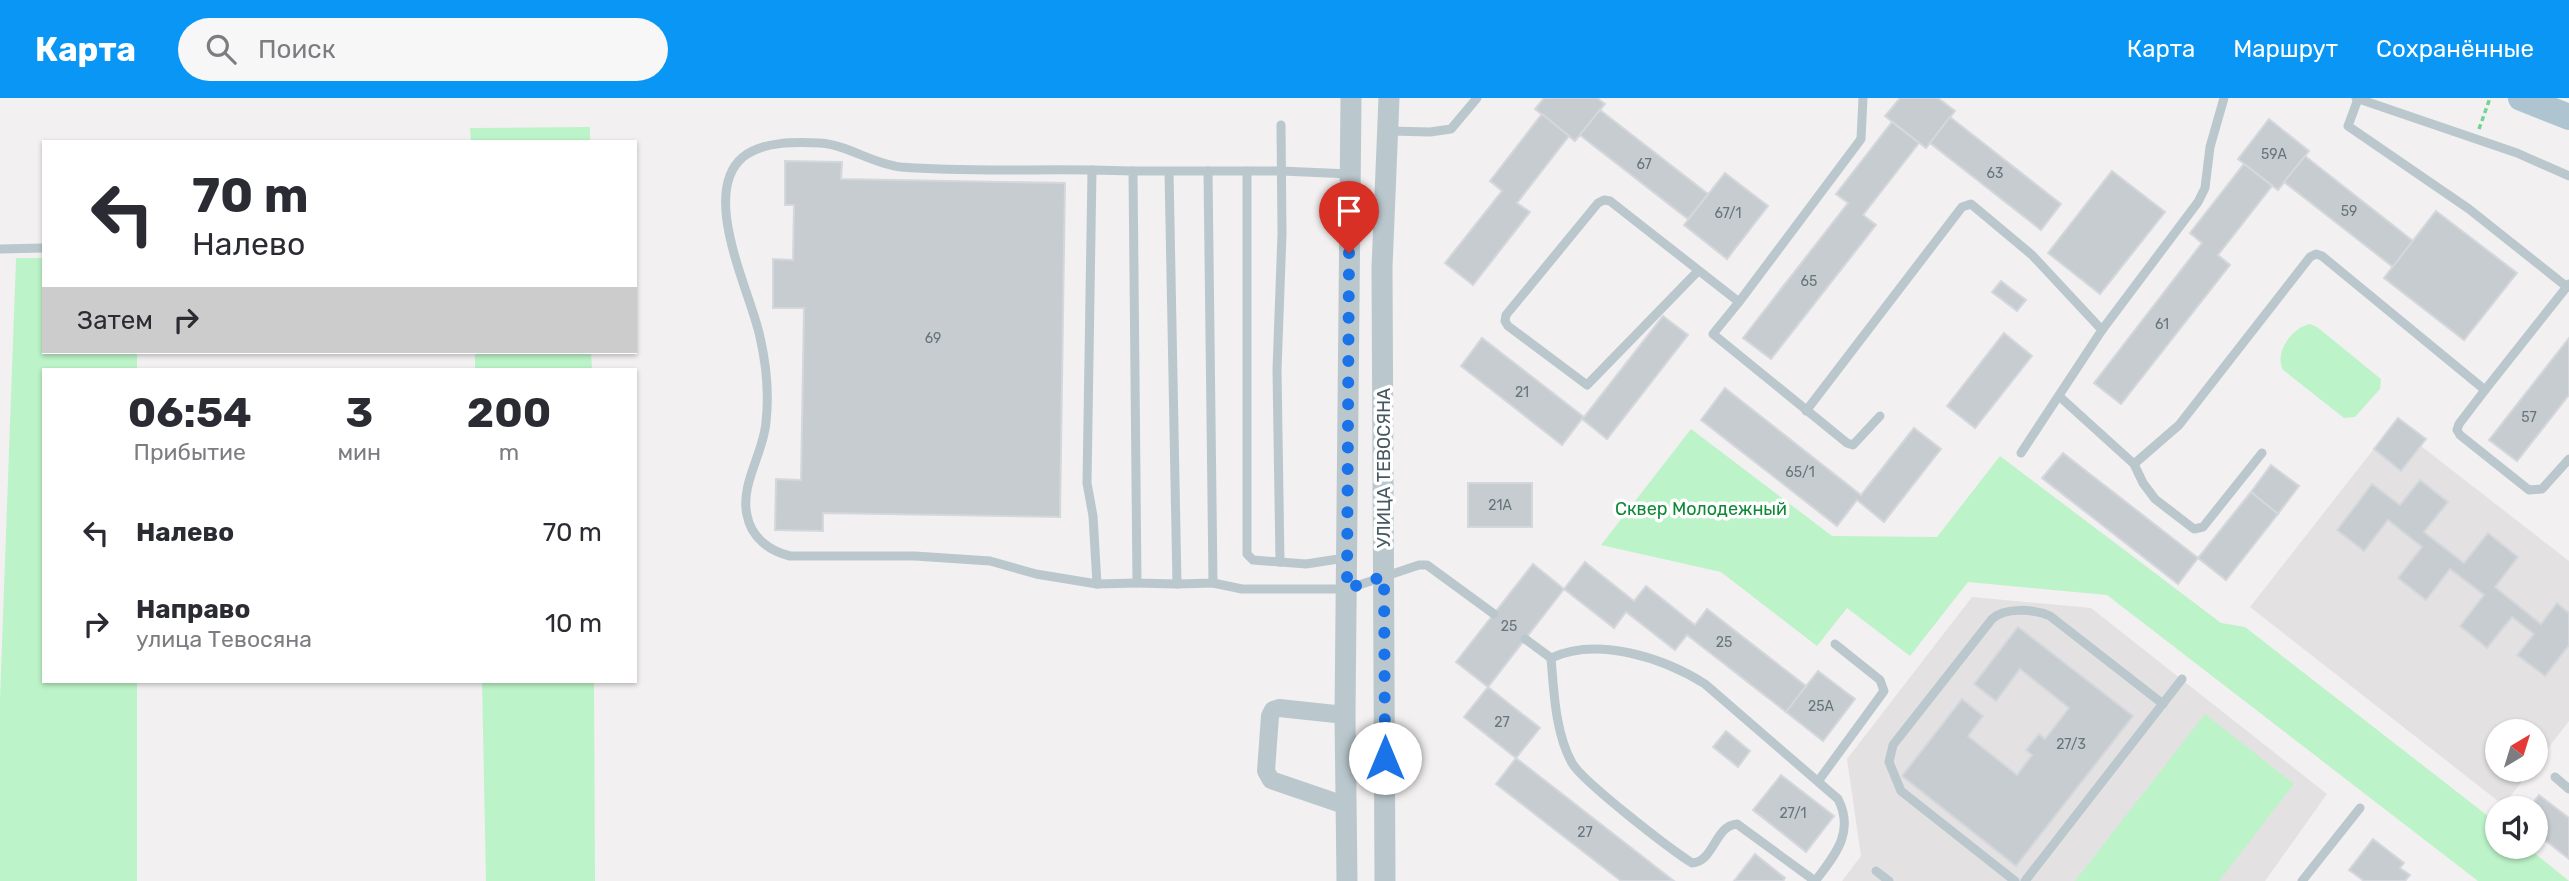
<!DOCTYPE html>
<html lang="ru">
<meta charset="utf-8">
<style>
body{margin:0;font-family:Rubik,sans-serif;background:#f7f7f7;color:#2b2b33;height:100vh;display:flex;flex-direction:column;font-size:26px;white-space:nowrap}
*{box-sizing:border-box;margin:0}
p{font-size:23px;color:#7c7c81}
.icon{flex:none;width:38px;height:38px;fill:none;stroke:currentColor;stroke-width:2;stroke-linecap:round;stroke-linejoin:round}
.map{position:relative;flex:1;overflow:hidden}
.side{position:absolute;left:42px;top:270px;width:595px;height:315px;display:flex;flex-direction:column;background:#fff;border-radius:0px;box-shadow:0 2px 5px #0004}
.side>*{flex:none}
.top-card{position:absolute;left:42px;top:42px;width:595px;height:214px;border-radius:0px;box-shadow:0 2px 5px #0004;background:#fff;color:#2b2b33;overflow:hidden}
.needle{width:46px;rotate:38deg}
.controls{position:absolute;left:2485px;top:621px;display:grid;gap:14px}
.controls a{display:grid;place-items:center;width:63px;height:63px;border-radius:50%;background:#fff;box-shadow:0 2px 5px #0004;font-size:35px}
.pin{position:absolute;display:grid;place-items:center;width:60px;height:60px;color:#fff;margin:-72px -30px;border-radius:50% 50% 50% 0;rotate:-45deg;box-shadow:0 0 7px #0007}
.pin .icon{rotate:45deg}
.me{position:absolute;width:77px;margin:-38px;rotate:0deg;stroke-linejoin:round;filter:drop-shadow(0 0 5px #0008)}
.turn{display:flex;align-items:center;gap:24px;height:147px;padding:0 35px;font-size:32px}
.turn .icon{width:91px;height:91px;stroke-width:2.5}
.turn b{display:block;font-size:49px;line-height:60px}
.then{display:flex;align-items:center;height:66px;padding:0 35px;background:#0003;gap:14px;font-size:26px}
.eta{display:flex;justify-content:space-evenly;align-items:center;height:119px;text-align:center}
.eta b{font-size:42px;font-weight:700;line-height:49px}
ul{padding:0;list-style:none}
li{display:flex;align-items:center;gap:21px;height:91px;padding:0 35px}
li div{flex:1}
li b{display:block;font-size:26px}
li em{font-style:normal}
header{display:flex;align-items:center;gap:42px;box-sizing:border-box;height:98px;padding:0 35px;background:#0996f4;color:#fff}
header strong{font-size:33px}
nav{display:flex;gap:38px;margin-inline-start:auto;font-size:24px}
.search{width:490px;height:63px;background:#f7f7f7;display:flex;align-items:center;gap:18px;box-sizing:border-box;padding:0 24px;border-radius:38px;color:#7c7c81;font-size:26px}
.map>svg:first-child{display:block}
</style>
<header>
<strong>Карта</strong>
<div class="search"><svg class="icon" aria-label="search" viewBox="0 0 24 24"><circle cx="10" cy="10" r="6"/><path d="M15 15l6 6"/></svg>Поиск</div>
<nav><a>Карта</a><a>Маршрут</a><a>Сохранённые</a></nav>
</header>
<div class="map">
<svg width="2569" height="783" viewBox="0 0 2569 783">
<rect width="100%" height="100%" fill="#f3f0f1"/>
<g fill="#e4e1e3">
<polygon points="2398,320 2426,341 2421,348 2569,463 2569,623 2536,666 2536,634 2497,634 2497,672 2531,672 2509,700 2498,703 2250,509"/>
<polygon points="1972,499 2091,510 2327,696 2265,783 1842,783 1861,758 1847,661"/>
</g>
<g fill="#bcf3c8">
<polygon points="590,29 590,44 471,44 470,30"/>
<polygon points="16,160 44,160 44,254 137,254 137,271 44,271 44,583 137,583 137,783 0,783 0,602"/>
<path d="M2310,226L2317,229L2381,281L2380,291L2355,319L2344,320L2283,272C2274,255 2291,230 2310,226Z"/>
<polygon points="475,254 591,254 592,271 475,271"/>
<polygon points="1691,331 1832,438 1937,439 2000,358 2221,525 2245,529 2497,725 2497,749 2527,749 2569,783 2478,783 2107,497 1968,484 1910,558 1847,510 1817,548 1721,474 1601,447"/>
<polygon points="482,583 594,583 595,783 486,783"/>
<polygon points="2205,616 2294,686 2219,783 2075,783"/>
</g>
<g fill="#c7ccd0" stroke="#d4d8dc" stroke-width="2">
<polygon points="1544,0 1597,0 1605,6 1575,43 1535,11"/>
<polygon points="1900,0 1938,0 1955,13 1926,50 1885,18"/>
<polygon points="1600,12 1708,96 1688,121 1580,37"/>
<polygon points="1542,16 1569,38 1517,105 1530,114 1473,187 1445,165 1502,93 1490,83"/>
<polygon points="1950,19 2061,106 2041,132 1930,45"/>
<polygon points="2269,21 2309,53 2278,92 2238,61"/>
<polygon points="1892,24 1919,45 1863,117 1876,127 1771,261 1743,240 1848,105 1836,96"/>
<polygon points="2305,58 2413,143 2393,169 2284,84"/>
<polygon points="785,63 842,64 841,81 1065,85 1060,419 823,415 823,433 775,432 776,381 801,382 804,210 773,210 773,161 793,162 794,107 785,107"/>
<polygon points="2244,66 2272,88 2218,157 2230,167 2121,306 2094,285 2202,145 2190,135"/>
<polygon points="2112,73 2165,114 2100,196 2048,155"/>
<polygon points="1725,75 1768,108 1727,161 1684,127"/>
<polygon points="2436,113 2517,175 2464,242 2384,180"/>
<polygon points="2001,183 2026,202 2017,213 1992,194"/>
<polygon points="1663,218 1688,237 1607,341 1582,321 1562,347 1461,268 1482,240 1584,319"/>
<polygon points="2004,235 2032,258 1975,330 1947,308"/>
<polygon points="2569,240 2569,297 2517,363 2489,342"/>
<polygon points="1725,290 1861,397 1914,330 1941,351 1884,424 1857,402 1837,428 1701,322"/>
<polygon points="2398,320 2426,341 2401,373 2374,351"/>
<polygon points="2063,355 2198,460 2178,486 2042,380"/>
<polygon points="2271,367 2299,388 2278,416 2251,394"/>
<polygon points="2420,382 2448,404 2424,434 2464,465 2488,435 2518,459 2495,489 2541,526 2557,505 2569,515 2569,547 2545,578 2517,557 2534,536 2512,519 2487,550 2460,528 2484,497 2450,471 2426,502 2398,480 2422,449 2388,422 2364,453 2337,432 2372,386 2400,407"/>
<rect x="1468" y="385" width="64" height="44"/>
<polygon points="2251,394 2278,416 2226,482 2198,460"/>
<polygon points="1585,464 1634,503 1646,488 1695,527 1707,511 1806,588 1786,614 1687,537 1675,552 1626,514 1614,530 1564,491"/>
<polygon points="1533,466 1564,491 1488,589 1456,564"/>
<polygon points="2018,529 2133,618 2016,768 1902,678 1962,601 1983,618 1968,638 2017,677 2032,657 2026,652 2039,636 2045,641 2069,610 2020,571 1996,603 1974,586"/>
<polygon points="1818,573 1855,601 1823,643 1786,614"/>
<polygon points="1488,589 1540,630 1516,660 1464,619"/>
<polygon points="1726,633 1750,653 1738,669 1713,649"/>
<polygon points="1516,660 1674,783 1621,783 1496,686"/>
<polygon points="1781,677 1834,718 1806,754 1753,712"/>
<polygon points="2539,697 2569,720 2569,761 2536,735 2536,710 2529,710"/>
<polygon points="2373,741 2404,765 2400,770 2410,777 2405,783 2364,783 2349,772"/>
<polygon points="1755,756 1785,780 1783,783 1734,783"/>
</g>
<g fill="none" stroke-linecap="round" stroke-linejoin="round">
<polyline stroke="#70d593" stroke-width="3.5" stroke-dasharray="5 3.5" stroke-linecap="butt" points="2479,31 2490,0"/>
<g stroke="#bac8ce" stroke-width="9">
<polyline points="2356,0 2517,55 2569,78"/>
<polyline points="2358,1 2348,28 2469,111 2567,189"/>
<polyline points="1389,33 1430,34 1451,31 1477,0"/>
<path d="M1092,72C1029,71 964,74 901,69C873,66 848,47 820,45C796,44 763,43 743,59C699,96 751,195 760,239C766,265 769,297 766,324C764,354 740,386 747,417C751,439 769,453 790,458H915L990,463L1036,476L1097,486"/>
<polyline points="1133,73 1092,72 1087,385 1093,418 1097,486 1137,485"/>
<polyline points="1169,73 1177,486 1137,485 1133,73 1281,73 1350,76"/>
<polyline points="1247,73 1247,456 1253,462 1306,466 1345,460"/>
<polyline points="0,151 44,150"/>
<polyline points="1698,173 1587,287 1508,228 1505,223 1506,217 1598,105 1604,102 1610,103 1739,204 1861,41 1863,0"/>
<polyline points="1739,204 1713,236 1847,345 1853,347 1880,318"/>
<polyline points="2102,232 2198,104 2205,90 2210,49 2224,0"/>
<polyline points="2485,292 2569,186"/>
<polyline points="2060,299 2134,366 2143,385 2155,401 2194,431 2203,429 2262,355"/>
<polyline points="1806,313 1962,109 1971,106 2032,157 2102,232 2021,355"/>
<polyline points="2134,366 2179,327 2310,159 2316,156 2322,158 2485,292 2459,326 2457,332 2460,337 2529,392 2542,391 2569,361"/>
<polyline points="1280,464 1277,272 1282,136 1281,27"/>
<polyline points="1213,485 1242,491 1347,491 1419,467 1427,467 1494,516"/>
<polyline points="1177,486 1213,485 1208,73"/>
<path d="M1525,541L1551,560C1554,594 1555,634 1572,665C1583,684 1670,751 1692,765C1714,764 1715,727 1737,726L1815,783"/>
<path d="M1551,560C1597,538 1664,560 1705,586L1838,701C1855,734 1835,757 1816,782"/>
<polyline points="2555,679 2569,691"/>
<polyline points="1819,682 1884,593 1880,582 1835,546"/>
<polyline points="1876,773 1889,783"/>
<path d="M2015,783L1901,693L1889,664L1893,647L1992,521C2005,509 2034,511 2050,518L2163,606"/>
<polyline points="2025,783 2182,581"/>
<polyline points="2302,783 2360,710"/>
</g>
<polyline stroke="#bac8ce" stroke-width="18" points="1345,617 1279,610 1273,612 1270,618 1266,673 1271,682 1347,708"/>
<g stroke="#bac8ce" stroke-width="21">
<polyline points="1347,783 1345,617 1351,0"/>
<polyline points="1385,783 1382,169 1389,0"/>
</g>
<polyline stroke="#aec5d1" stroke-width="26" points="2521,0 2569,19"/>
</g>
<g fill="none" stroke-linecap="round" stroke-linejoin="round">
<polyline stroke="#1a73e8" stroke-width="12" stroke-dasharray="0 21.6" points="1349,155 1347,491 1384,478 1385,660"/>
</g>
<g text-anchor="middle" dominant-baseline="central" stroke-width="7" stroke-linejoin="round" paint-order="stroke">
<g font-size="14" fill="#66757c">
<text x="2274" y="56">59А</text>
<text x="1644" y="66">67</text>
<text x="1995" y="75">63</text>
<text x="2349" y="113">59</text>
<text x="1728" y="115">67/1</text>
<text x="1809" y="183">65</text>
<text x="2162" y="226">61</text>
<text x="933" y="240">69</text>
<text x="1522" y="294">21</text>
<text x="2529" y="319">57</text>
<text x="1800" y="374">65/1</text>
<text x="1500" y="407">21А</text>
<text x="1509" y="528">25</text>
<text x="1724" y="544">25</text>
<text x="1821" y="608">25А</text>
<text x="1502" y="624">27</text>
<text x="2071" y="646">27/3</text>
<text x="1793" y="715">27/1</text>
<text x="1585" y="734">27</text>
</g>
<g font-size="18" fill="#465860" stroke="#fff">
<text transform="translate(1384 370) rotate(-90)">УЛИЦА ТЕВОСЯНА</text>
</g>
<g font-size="18" fill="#0f8938" stroke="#fff">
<text x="1701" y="411">Сквер Молодежный</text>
</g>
</g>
</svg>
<div class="controls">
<a><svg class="needle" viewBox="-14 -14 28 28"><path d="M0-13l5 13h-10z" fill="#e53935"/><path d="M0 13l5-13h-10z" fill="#7c7c81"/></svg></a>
<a><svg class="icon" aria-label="sound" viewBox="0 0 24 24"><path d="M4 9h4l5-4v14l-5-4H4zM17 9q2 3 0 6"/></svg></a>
</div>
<div class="pin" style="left:1349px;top:155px;background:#d93025"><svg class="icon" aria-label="arrive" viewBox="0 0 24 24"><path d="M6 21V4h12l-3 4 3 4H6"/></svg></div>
<svg class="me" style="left:1385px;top:660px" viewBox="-20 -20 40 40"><circle r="19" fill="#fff"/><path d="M0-13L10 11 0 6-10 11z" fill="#1a73e8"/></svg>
<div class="top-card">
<div class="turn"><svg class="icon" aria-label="left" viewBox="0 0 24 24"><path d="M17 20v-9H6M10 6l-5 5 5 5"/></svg><div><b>70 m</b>Налево</div></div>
<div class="then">Затем<svg class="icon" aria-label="right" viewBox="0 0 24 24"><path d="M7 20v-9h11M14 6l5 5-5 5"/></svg></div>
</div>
<section class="side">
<div class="eta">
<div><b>06:54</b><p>Прибытие</p></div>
<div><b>3</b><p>мин</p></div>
<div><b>200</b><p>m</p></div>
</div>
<ul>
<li><svg class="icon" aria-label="left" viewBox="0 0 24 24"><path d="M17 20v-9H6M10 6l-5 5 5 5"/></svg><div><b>Налево</b></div><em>70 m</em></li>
<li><svg class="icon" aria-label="right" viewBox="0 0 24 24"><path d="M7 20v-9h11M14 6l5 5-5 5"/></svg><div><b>Направо</b><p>улица Тевосяна</p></div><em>10 m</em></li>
</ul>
</section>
</div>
